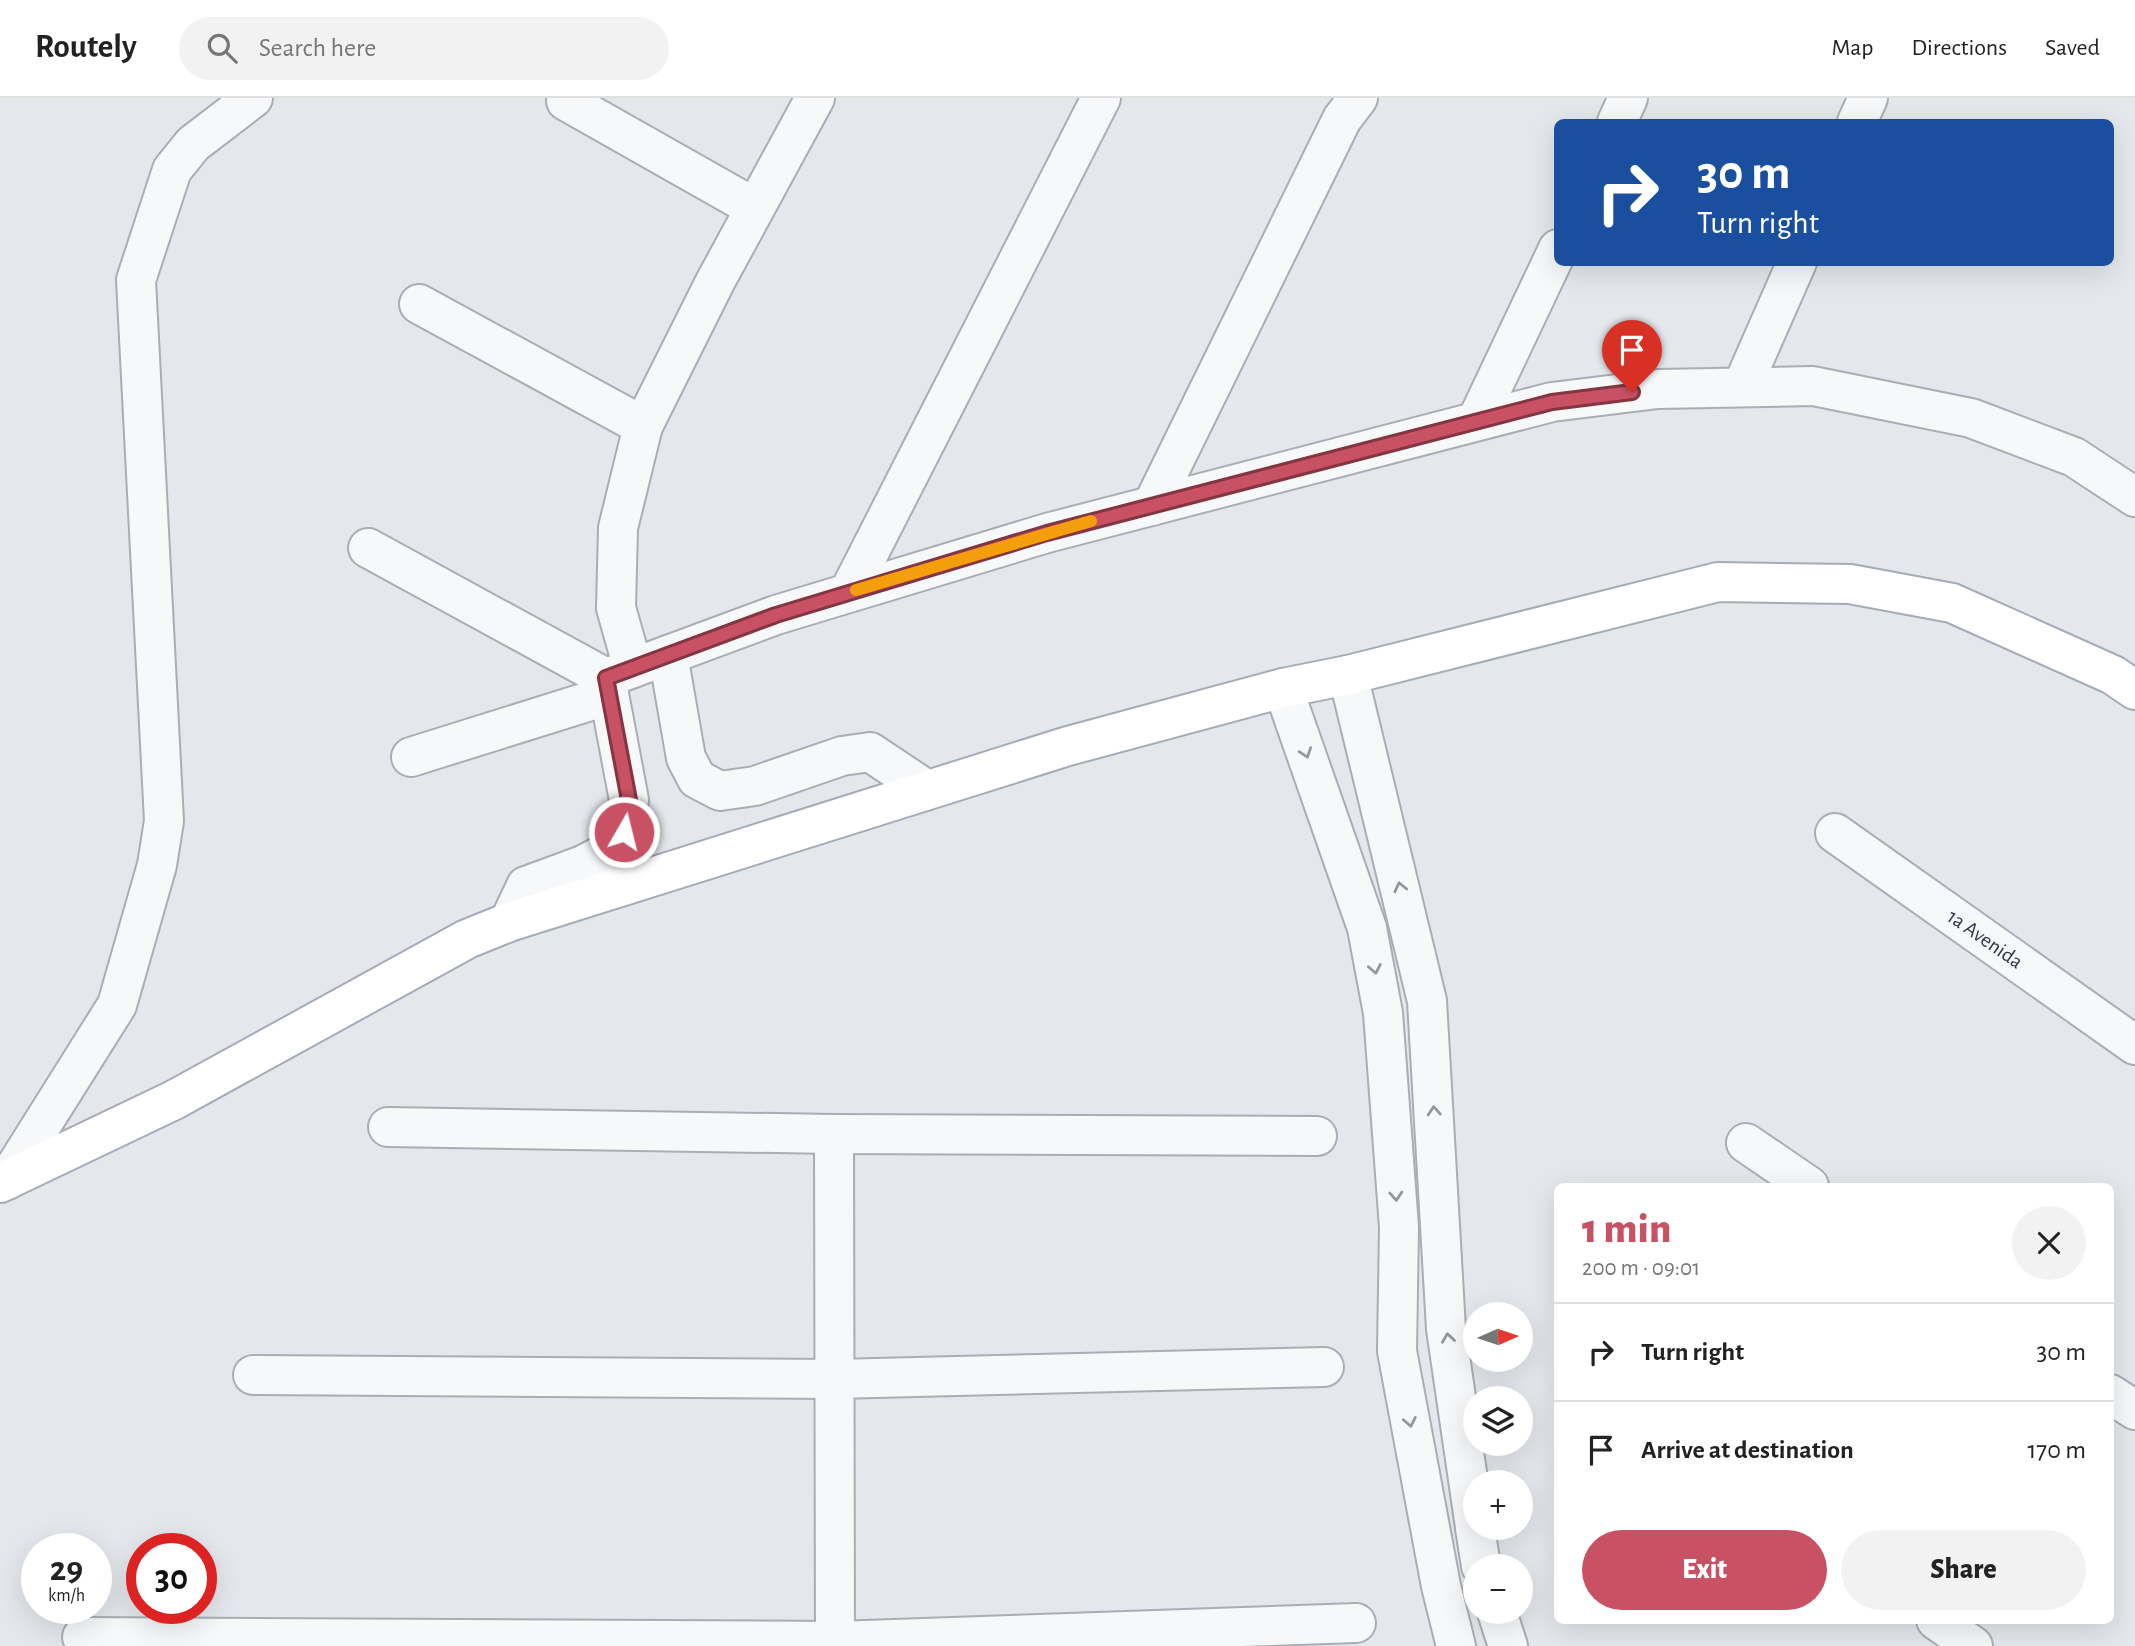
<!DOCTYPE html>
<meta charset="utf-8">
<style>
body{margin:0;font-family:"Alegreya Sans",sans-serif;background:#f2f2f2;color:#222;height:100vh;display:flex;flex-direction:column;font-size:26px;white-space:nowrap}
*{box-sizing:border-box;margin:0}
p{font-size:23px;color:#767676}
.icon{flex:none;width:38px;height:38px;fill:none;stroke:currentColor;stroke-width:2;stroke-linecap:round;stroke-linejoin:round}
.map{position:relative;flex:1;overflow:hidden}
.details{position:absolute;left:1554px;top:1085px;width:560px;height:441px;display:flex;flex-direction:column;background:#fff;border-radius:10px;box-shadow:0 7px 28px #0002}
.details>*{flex:none}
.hud{position:absolute;left:1554px;top:21px;width:560px;height:147px;border-radius:10px;box-shadow:0 7px 28px #0002;background:#1a4fa0;color:#fff;overflow:hidden}
.needle{width:46px;rotate:87deg}
.buttons{position:absolute;left:1463px;top:1204px;display:grid;gap:14px}
.buttons a{display:grid;place-items:center;width:70px;height:70px;border-radius:50%;background:#fff;box-shadow:0 7px 28px #0002;font-size:35px}
.speed{position:absolute;left:21px;top:1435px;display:flex;gap:14px;font-size:35px;font-weight:700;text-align:center}
.speed>*{display:grid;place-content:center;width:91px;height:91px;border-radius:50%;background:#fff;box-shadow:0 7px 28px #0002;line-height:1}
.speed small{font-size:18px;font-weight:400}
.speed .limit{border:10px solid #d22;background:#fff;color:#111}
.pin{position:absolute;display:grid;place-items:center;width:60px;height:60px;color:#fff;margin:-72px -30px;border-radius:50% 50% 50% 0;rotate:-45deg;box-shadow:0 0 7px #0007}
.pin .icon{rotate:45deg}
.me{position:absolute;width:77px;margin:-38px;rotate:8deg;stroke-linejoin:round;filter:drop-shadow(0 0 5px #0008)}
.turn{display:flex;align-items:center;gap:24px;height:147px;padding:0 28px;font-size:32px}
.turn .icon{width:91px;height:91px;stroke-width:2.5}
.turn b{display:block;font-size:49px;line-height:60px}
.round{display:grid;place-items:center;flex:none;width:74px;height:74px;border-radius:37px;background:#f2f2f2}
.summary{display:flex;align-items:center;justify-content:space-between;height:119px;padding:0 28px}
h1{font-size:42px;font-weight:800;line-height:52px;color:#c95164}
.button{display:flex;gap:14px;margin-top:auto;padding:14px 28px}
.button a{flex:1;height:80px;border-radius:42px;background:#c95164;color:#fff;font-size:28px;font-weight:800;line-height:80px;text-align:center}
.button a+a{background:#f2f2f2;color:#222}
ul{padding:0;list-style:none}
li{display:flex;align-items:center;gap:21px;height:98px;padding:0 28px;border-top:2px solid #e0e0e0}
li div{flex:1}
li b{display:block;font-size:26px}
li em{font-style:normal}
header{display:flex;align-items:center;gap:42px;box-sizing:border-box;height:98px;padding:0 35px;background:#fff;border-bottom:2px solid #e0e0e0}
header strong{font-size:33px}
nav{display:flex;gap:38px;margin-inline-start:auto;font-size:24px}
.search{width:490px;height:63px;background:#f2f2f2;display:flex;align-items:center;gap:18px;box-sizing:border-box;padding:0 24px;border-radius:38px;color:#767676;font-size:26px}
.map>svg:first-child{display:block}
</style>
<header>
<strong>Routely</strong>
<div class="search"><svg class="icon" aria-label="search" viewBox="0 0 24 24"><circle cx="10" cy="10" r="6"/><path d="M15 15l6 6"/></svg>Search here</div>
<nav><a>Map</a><a>Directions</a><a>Saved</a></nav>
</header>
<div class="map">
<svg width="2135" height="1548" viewBox="0 0 2135 1548">
<rect width="100%" height="100%" fill="#e4e7eb"/>
<g fill="none" stroke-linecap="round" stroke-linejoin="round">
<g stroke="#a9aeb5" stroke-width="42">
<g id="minor">
<polyline points="566,3 755,110"/>
<polyline points="1617,24 1628,0"/>
<polyline points="1857,24 1868,0"/>
<polyline points="419,206 643,328"/>
<polyline points="1742,289 1797,164"/>
<polyline points="1477,322 1558,151"/>
<polyline points="1152,408 1342,21 1358,0"/>
<polyline points="368,450 606,580 776,517 1047,435 1552,304 1658,291 1813,288 1971,320 2074,359 2135,399"/>
<polyline points="849,494 1101,0"/>
<polyline points="668,557 686,660 697,681 720,693 755,688 842,658 870,654 927,692"/>
<polyline points="633,570 616,510 618,430 643,328 715,184 815,0"/>
<polyline points="1348,577 1427,903 1446,1231 1475,1429"/>
<polyline points="1283,590 1367,830 1383,915 1399,1129 1397,1253 1441,1488 1456,1548"/>
<polyline points="411,659 609,597"/>
<polyline points="1835,735 2135,947"/>
<polyline points="509,824 526,788 583,767 608,754 623,734 629,702 606,580"/>
<polyline points="388,1029 834,1036 1317,1038"/>
<polyline points="834,1036 835,1548"/>
<polyline points="1746,1045 1809,1088"/>
<polyline points="7,1082 117,907 157,767 164,723 136,182 172,72 193,46 253,0"/>
<polyline points="253,1277 835,1281 1324,1269"/>
<polyline points="2110,1296 2135,1312"/>
<polyline points="1475,1430 1481,1468"/>
<polyline points="1497,1514 1508,1548"/>
<polyline points="1936,1522 1973,1548"/>
<polyline points="82,1539 835,1543 1356,1525"/>
</g>
</g>
<g stroke="#a4acb7" stroke-width="42">
<polyline id="major" points="0,1085 174,1002 467,841 509,824 1068,648 1283,590 1348,577 1718,484 1850,486 1952,505 2113,577 2135,592"/>
</g>
<use href="#minor" stroke="#f7f8fa" stroke-width="38"/>
<use href="#major" stroke="#fff" stroke-width="38"/>
</g>
<defs><path id="oneway-chevron" d="M-2-3.5L2.5 0L-2 3.5" fill="none" stroke-width="1.6" stroke-linecap="round" stroke-linejoin="round" transform="scale(1.75)"/></defs>
<g stroke="#92969e">
<use href="#oneway-chevron" transform="translate(1306 655) rotate(71)"/>
<use href="#oneway-chevron" transform="translate(1400 789) rotate(-103)"/>
<use href="#oneway-chevron" transform="translate(1375 871) rotate(79)"/>
<use href="#oneway-chevron" transform="translate(1434 1013) rotate(-94)"/>
<use href="#oneway-chevron" transform="translate(1396 1098) rotate(86)"/>
<use href="#oneway-chevron" transform="translate(1448 1240) rotate(-98)"/>
<use href="#oneway-chevron" transform="translate(1410 1324) rotate(79)"/>
</g>
<g fill="none" stroke-linecap="round" stroke-linejoin="round">
<g stroke="#833541" stroke-width="18">
<polyline id="route" points="624,734 629,702 606,580 776,517 1047,435 1552,304 1632,294"/>
</g>
<use href="#route" stroke="#c95164" stroke-width="12"/>
<polyline stroke="#f59e0b" stroke-width="12" points="856,492 1091,423"/>
</g>
<g text-anchor="middle" dominant-baseline="central" stroke-width="5" stroke-linejoin="round" paint-order="stroke">
<g font-size="21" fill="#2c3543" stroke="#f4f6f9">
<text transform="translate(1985 841) rotate(35)">1a Avenida</text>
</g>
</g>
</svg>
<div class="buttons">
<a><svg class="needle" viewBox="-14 -14 28 28"><path d="M0-13l5 13h-10z" fill="#e53935"/><path d="M0 13l5-13h-10z" fill="#767676"/></svg></a>
<a><svg class="icon" aria-label="layers" viewBox="0 0 24 24"><path d="M12 4l9 5-9 5-9-5zM3 14l9 5 9-5"/></svg></a>
<a>+</a>
<a>−</a>
</div>
<div class="speed"><div>29<small>km/h</small></div><div class="limit">30</div></div>
<div class="pin" style="left:1632px;top:294px;background:#d93025"><svg class="icon" aria-label="arrive" viewBox="0 0 24 24"><path d="M6 21V4h12l-3 4 3 4H6"/></svg></div>
<svg class="me" style="left:624px;top:734px" viewBox="-20 -20 40 40"><circle r="17" fill="#c95164" stroke="#fff" stroke-width="3"/><path d="M0-11L8 9 0 5-8 9z" fill="#fff"/></svg>
<div class="hud">
<div class="turn"><svg class="icon" aria-label="right" viewBox="0 0 24 24"><path d="M7 20v-9h11M14 6l5 5-5 5"/></svg><div><b>30 m</b>Turn right</div></div>
</div>
<section class="details">
<div class="summary"><div><h1>1 min</h1><p>200 m · 09:01</p></div><a class="round"><svg class="icon" aria-label="close" viewBox="0 0 24 24"><path d="M6 6l12 12M18 6L6 18"/></svg></a></div>
<ul>
<li><svg class="icon" aria-label="right" viewBox="0 0 24 24"><path d="M7 20v-9h11M14 6l5 5-5 5"/></svg><div><b>Turn right</b></div><em>30 m</em></li>
<li><svg class="icon" aria-label="arrive" viewBox="0 0 24 24"><path d="M6 21V4h12l-3 4 3 4H6"/></svg><div><b>Arrive at destination</b></div><em>170 m</em></li>
</ul>
<div class="button"><a>Exit</a><a>Share</a></div>
</section>
</div>
